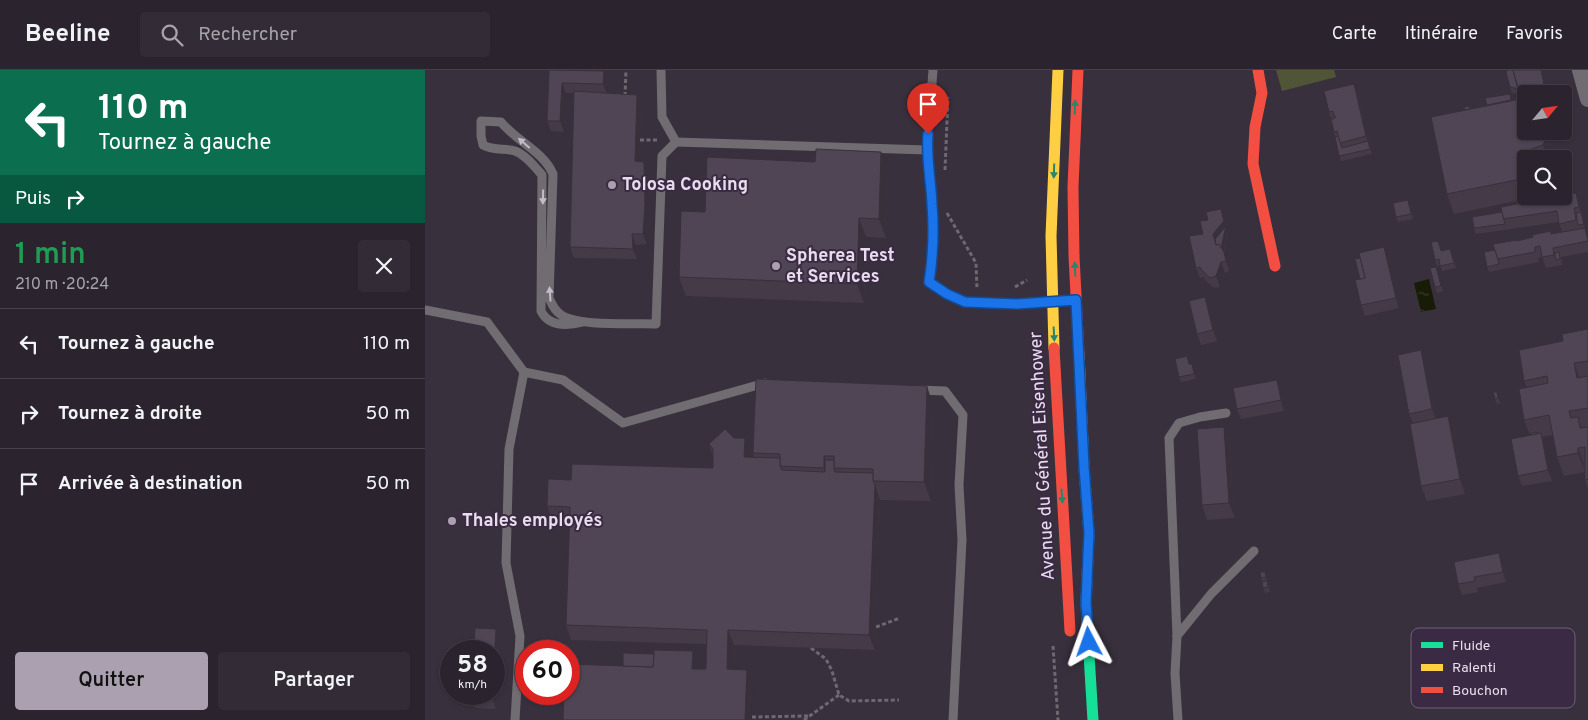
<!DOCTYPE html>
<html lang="fr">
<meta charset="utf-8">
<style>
body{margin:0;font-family:Overpass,sans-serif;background:#332c36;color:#f1f3f6;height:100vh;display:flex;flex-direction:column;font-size:19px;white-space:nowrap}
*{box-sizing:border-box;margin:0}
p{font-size:16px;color:#a6a4aa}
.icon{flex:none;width:28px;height:28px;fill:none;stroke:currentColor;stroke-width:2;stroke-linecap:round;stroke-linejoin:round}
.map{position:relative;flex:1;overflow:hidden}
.drawer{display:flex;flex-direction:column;background:#2b242e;width:425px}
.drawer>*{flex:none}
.guide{background:#0b6e4f;color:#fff;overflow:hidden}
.needle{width:32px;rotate:61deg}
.fabs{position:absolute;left:1092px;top:15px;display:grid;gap:10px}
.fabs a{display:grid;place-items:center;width:55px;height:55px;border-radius:5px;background:#2b242e;box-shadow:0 1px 4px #0004,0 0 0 1px #47414a;font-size:25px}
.speed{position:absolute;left:15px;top:570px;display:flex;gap:10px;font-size:25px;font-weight:700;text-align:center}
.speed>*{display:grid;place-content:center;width:65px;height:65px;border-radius:50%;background:#2b242e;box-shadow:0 1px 4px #0004,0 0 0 1px #47414a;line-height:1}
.speed small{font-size:12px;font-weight:400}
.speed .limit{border:8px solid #d22;background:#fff;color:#111}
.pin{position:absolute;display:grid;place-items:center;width:42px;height:42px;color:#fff;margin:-51px -21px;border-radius:50% 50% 50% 0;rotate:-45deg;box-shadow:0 0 5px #0007}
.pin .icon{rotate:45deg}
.me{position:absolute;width:55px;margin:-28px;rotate:356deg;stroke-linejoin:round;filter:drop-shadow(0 0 4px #0008)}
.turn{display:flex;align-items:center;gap:18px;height:105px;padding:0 15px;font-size:22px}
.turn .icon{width:65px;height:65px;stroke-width:2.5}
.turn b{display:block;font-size:35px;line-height:42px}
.then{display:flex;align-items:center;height:48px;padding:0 15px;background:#0003;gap:10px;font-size:19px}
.round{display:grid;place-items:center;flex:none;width:52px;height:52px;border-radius:5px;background:#332c36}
.summary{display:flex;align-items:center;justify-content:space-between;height:85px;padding:0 15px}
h1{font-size:30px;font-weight:600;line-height:38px;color:#1e9e55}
.primary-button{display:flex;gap:10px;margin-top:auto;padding:10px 15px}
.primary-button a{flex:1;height:58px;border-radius:5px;background:#aba0af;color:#111;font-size:20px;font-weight:600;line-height:58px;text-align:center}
.primary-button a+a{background:#332c36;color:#f1f3f6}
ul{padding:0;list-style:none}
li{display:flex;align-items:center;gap:15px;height:70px;padding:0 15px;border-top:1px solid #47414a}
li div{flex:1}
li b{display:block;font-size:19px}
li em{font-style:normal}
header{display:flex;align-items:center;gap:30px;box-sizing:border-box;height:70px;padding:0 25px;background:#2b242e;border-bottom:1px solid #47414a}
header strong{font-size:24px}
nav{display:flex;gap:28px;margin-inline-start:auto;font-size:18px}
.search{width:350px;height:45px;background:#332c36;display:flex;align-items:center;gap:12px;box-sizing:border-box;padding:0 18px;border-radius:5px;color:#a6a4aa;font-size:19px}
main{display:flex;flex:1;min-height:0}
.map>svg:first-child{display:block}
</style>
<header>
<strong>Beeline</strong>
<div class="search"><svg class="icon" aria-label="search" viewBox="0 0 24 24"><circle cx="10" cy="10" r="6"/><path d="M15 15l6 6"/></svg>Rechercher</div>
<nav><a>Carte</a><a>Itinéraire</a><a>Favoris</a></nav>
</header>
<main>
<section class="drawer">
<div class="guide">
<div class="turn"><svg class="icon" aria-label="left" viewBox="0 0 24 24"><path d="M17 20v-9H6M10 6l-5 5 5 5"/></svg><div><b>110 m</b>Tournez à gauche</div></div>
<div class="then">Puis<svg class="icon" aria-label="right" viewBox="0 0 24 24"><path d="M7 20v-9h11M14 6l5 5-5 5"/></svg></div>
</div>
<div class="summary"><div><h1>1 min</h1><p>210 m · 20:24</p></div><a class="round"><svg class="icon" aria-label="close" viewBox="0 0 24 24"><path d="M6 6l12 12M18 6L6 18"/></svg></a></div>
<ul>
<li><svg class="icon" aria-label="left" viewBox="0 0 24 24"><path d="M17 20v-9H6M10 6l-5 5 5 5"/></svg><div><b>Tournez à gauche</b></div><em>110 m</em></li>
<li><svg class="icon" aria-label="right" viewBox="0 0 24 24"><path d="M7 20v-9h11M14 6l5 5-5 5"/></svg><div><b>Tournez à droite</b></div><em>50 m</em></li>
<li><svg class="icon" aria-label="arrive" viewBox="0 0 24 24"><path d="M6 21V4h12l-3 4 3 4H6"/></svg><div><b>Arrivée à destination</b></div><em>50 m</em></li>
</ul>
<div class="primary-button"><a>Quitter</a><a>Partager</a></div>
</section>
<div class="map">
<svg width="1163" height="650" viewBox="0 0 1163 650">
<defs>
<pattern id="water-ripples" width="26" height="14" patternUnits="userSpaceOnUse" patternTransform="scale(1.25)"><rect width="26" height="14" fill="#181b05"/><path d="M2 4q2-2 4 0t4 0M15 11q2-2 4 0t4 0" fill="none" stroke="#3a3c2a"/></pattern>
</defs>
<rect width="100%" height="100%" fill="#39303d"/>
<polygon fill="#515537" points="851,0 909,0 911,7 857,21"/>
<polygon fill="url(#water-ripples)" points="1004,209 1011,239 996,242 989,213"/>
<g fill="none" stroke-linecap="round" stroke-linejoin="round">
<g stroke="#6e6870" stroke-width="3" stroke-dasharray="4 2.5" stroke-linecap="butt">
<polyline points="200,26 201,0"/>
<polyline points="215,70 232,70"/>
<polyline points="520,100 523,27"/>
<polyline points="522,143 551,193 552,219"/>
<polyline points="590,217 602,210"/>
<polyline points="451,557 475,548"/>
<polyline points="628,576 633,650"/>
<polyline points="386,578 401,589 407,601 414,625 424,631 474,630"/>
<polyline points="327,647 383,646"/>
<polyline points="379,650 414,625"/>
</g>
<g stroke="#706c72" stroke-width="9">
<polyline points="508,0 502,80 507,134 507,192 504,212 522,224 540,232 592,233 626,231"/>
<polyline points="251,72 502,80"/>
<polyline points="0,240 62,252 99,302"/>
<path d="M158,252C142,256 124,257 116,241L117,105C110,97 101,85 90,81C79,78 69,81 58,75L56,66V51L76,52C91,71 118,81 128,104L124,228C127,234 129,240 135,244C151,257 209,253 231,254L237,86L251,72L237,47L236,0"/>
<polyline points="493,320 520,321 538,345 534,415 537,470 528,650"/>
<polyline points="752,566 744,368 754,353 775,347 801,343"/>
<polyline points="90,650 95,566 81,493 84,379 99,302 138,310 198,353 340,313"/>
<polyline points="753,650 750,603 752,566 786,524 829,481"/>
</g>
<polyline stroke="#706c72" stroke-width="16" points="1155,0 1163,29"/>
<polyline stroke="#16e098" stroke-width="11" points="663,568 668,650"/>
<g stroke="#ffcf43" stroke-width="11">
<polyline points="629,278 626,166 633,0"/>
<polyline points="654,284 659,397 664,463 661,533 663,568"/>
</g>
<g stroke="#f24e42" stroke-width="11">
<polyline points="653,0 648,117 649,186 654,284"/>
<polyline points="833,0 837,23 830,57 828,94 850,196"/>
<polyline points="629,278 645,561"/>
</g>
</g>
<g fill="#453b48">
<polygon points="124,0 182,11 182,23 212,25 216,35 214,92 223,102 223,146 222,174 211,175 212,189 149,188 145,177 149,23 141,23 139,62 126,61 122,51"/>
<polygon points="1117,0 1123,24 1101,24 1101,30 1098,31 1095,24 1087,23 1085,17"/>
<polygon points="933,24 947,84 916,91 904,42"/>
<polygon points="1087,30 1101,61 1120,61 1126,79 1128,87 1127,89 1101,89 1101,126 1114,126 1029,144 1022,124 1046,39"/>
<polygon points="463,101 461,168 441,167 439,233 261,226 254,207 280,142"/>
<polygon points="1151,123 1155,134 1160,159 1163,166 1163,182 1136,187 1137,195 1121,198 1117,187 1113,188 1114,192 1064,202 1062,197 1070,180 1092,171 1137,162 1134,152 1051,164 1049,158 1077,142"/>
<polygon points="985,135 988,149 973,152 971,147"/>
<polygon points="800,149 803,161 799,182 803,193 804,201 800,203 795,217 789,218 780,210 779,207 775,208 771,198 778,164 783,150"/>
<polygon points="1013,171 1016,181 1027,184 1031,198 1017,201 1015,195 1012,196 1010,190"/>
<polygon points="963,187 974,238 940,246 936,235"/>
<polygon points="1011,197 1018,221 1012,223 1010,217"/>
<polygon points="780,227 784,237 792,271 776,275 772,264"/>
<polygon points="1163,259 1163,419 1160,410 1160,402 1139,406 1132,387 1128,365 1117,367 1119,374 1127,411 1097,416 1093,406 1105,365 1099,350 1102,317 1099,311 1138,271"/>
<polygon points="1000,291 1011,349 1028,362 1040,424 1002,431 996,416 988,353 984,344"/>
<polygon points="764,294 767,294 771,309 756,312 754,307"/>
<polygon points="855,320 859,341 816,349 812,339"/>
<polygon points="1073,327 1075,333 1072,334 1070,329"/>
<polygon points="508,335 506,431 455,430 450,580 309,575 308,600 328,615 138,631 134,635 123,624 144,624 198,596 273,596 273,599 281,599 281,574 146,570 141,555 145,452 128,451 122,436 146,410 288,398 288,387 284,374 309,368 325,383 325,387 329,387 328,383"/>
<polygon points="799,357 804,372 810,448 782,450 777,435"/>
<polygon points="1078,493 1081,512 1052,518 1053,522 1037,525 1033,514"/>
<polygon points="840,502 845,522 840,523 836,508"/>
<polygon points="71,559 74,570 71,639 50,638 46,627"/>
</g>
<g fill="#38303b">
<polygon points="1116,0 1117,0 1123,24 1119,14"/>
<polygon points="179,1 182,11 182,24 178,14"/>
<polygon points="137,13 141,23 139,62 135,51"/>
<polygon points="929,14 933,24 947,84 941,66"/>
<polygon points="212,25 216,35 214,102 210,91"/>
<polygon points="1096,29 1101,43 1101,54"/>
<polygon points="1119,61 1126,79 1128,87 1127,89 1123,89 1118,75"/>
<polygon points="456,82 463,101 461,168 454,149"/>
<polygon points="219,92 223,102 223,146 222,174 218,164"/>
<polygon points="1151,123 1155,134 1160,159 1163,166 1163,172"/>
<polygon points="796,139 800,149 803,161 798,184 791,175 788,164"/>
<polygon points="434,148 441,167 439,233 432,214"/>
<polygon points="207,164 211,175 212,189 208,179"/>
<polygon points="959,177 963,187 974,238 971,228"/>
<polygon points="799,182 803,193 804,201 801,191"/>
<polygon points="796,192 800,203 795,217 791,206"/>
<polygon points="780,227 784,237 792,271 788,260"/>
<polygon points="996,280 1000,291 1011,350 1007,339"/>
<polygon points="1149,293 1156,312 1152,308"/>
<polygon points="852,310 855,320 859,341 856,330"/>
<polygon points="502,316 508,335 506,431 499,412"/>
<polygon points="1023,346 1028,362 1040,424 1035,409"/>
<polygon points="799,357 804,372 810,448 804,433"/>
<polygon points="1116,363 1119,374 1127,411 1123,400"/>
<polygon points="320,368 325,383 324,402 319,387"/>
<polygon points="1153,378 1159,395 1158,395 1160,402 1153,383"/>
<polygon points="399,386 405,405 406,417 399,398"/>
<polygon points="450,415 455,430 450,580 444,565"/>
<polygon points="1074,483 1078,493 1081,512 1078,502"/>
<polygon points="71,559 74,570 71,639 67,628 67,624 69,624 69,594"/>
<polygon points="303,560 309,575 307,614 302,599"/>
<polygon points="268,581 273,596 273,614 267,599"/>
<polygon points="322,600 328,615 326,650 320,650"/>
<polygon points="130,624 138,624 141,630 134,635"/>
</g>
<g fill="#504554" stroke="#38303b">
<polygon points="124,0 179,1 178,14 137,13 135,51 122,51"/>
<polygon points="1083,0 1088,0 1093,19 1085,17 1081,2"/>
<polygon points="1088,0 1116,0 1119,14 1094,21"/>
<polygon points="929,14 941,66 915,73 912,61 909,62 906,49 910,48 908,41 904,42 899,21"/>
<polygon points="149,21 212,25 210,91 219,92 220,135 218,164 207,164 208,179 145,177"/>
<polygon points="1085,24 1086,30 1062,35 1060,28"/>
<polygon points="1096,29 1101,54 1101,61 1119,61 1121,68 1118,75 1106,79 1108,89 1101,89 1101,108 1022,124 1006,47"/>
<polygon points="1044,36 1045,39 1040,40 1039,37"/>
<polygon points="910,46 910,48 906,49 906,47"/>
<polygon points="913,66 917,78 943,71 945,79 914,86 910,67"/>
<polygon points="391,79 456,82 454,149 434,148 432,214 254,207 256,141 280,142 282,87 390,92"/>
<polygon points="1151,123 1154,137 1149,138 1151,150 1134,154 1132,141 1078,149 1076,137"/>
<polygon points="983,130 986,144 971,147 968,133"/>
<polygon points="796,139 799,151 788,164 791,175 794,174 799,182 801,191 796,192 791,206 785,208 776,199 775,197 771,198 764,166 778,164 775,151 783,150 781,142"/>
<polygon points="1077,142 1080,154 1049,158 1047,147"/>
<polygon points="1156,142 1159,154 1153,155 1151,143"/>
<polygon points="801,156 796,178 794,174 791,175 790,169"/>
<polygon points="1160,158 1163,171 1128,178 1129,185 1117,187 1115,176 1110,177 1110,182 1072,189 1068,174 1092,170 1092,171 1108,167 1107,165 1126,161 1126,164"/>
<polygon points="1013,171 1016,181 1025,179 1029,193 1015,196 1014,189 1010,190 1006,172"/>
<polygon points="959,177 971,228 936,235 930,210 940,208 934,183"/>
<polygon points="1070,180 1074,194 1062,197 1059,182"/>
<polygon points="1134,182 1135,189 1131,190 1130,183"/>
<polygon points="935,188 940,208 935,209 930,189"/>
<polygon points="1011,197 1016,216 1010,217 1005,198"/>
<polygon points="780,227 788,260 772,264 764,231"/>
<polygon points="1163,259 1163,291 1149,293 1152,308 1163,306 1163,338 1144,341 1146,348 1153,347 1155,358 1163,357 1163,409 1160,410 1160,377 1153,378 1153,383 1132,387 1124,345 1099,350 1094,319 1123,313 1122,306 1099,311 1094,280 1138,271 1137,264"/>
<polygon points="996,280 1007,339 984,344 973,285"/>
<polygon points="762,286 764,294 767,294 769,304 754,307 750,289"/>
<polygon points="331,309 502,316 499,412 448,411 448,399 409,398 409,386 399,386 399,398 355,396 355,384 328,383"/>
<polygon points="852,310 856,330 812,339 808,318"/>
<polygon points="1068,322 1072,322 1073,328 1070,329"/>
<polygon points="1023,346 1035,409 996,416 985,354"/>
<polygon points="799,357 804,433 777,435 772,359"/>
<polygon points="300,359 309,368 320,368 319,387 355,388 355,396 357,400 400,402 400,390 409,390 409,398 410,402 448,403 448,411 450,415 444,565 303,560 302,599 322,600 320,650 138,650 139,624 144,624 144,594 228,597 229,580 268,581 267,599 281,599 282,560 141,555 145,437 122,436 123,409 146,410 147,394 288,398 288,379 284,374"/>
<polygon points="1112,362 1112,364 1106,365 1106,363"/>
<polygon points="1116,363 1123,400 1093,406 1086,369"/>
<polygon points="1074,483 1078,502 1049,507 1050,511 1033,514 1029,492"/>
<polygon points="835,502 840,502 841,507 836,508"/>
<polygon points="842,511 843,517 838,518 837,512"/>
<polygon points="50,558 71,559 69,594 69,581 49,581"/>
<polygon points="198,583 229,584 228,597 198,596"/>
<polygon points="47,624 67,624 67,628 46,627"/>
</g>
<defs><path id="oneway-solid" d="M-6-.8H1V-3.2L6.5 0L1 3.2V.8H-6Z" transform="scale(1.25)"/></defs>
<g fill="#28856e">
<use href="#oneway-solid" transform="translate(650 37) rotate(-88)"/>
<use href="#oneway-solid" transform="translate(629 101) rotate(92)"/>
<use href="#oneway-solid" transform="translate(650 199) rotate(-93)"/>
<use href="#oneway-solid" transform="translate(629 264) rotate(87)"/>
<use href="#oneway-solid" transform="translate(637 426) rotate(86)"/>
</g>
<g fill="#c4bbc8">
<use href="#oneway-solid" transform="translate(99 73) rotate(-139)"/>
<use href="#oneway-solid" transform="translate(118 127) rotate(91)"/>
<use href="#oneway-solid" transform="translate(125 224) rotate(-94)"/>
</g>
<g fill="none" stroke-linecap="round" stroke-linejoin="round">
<g stroke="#114b97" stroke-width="12">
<path id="route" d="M503,64C501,88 506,111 507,134C509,160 508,187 504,212L522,224L540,232L592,234L651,230L659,397L664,463L661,533L664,572"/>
</g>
<use href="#route" stroke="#1a73e8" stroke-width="9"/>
</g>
<g fill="#aba0af" stroke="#3b2a43" stroke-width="2">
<circle cx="187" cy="115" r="5"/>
<circle cx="351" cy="196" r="5"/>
<circle cx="27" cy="451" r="5"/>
</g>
<g text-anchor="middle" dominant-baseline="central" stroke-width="4" stroke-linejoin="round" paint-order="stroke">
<g font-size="18" font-weight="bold" fill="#e8dded" stroke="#3b2a43" text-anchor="start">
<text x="197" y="115">Tolosa Cooking</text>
<text x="361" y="186">Spherea Test<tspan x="361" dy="21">et Services</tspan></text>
<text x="37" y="451">Thales employés</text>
</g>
<g font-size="18" fill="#e8dded" stroke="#3b2a43">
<text transform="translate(618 386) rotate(-93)">Avenue du Général Eisenhower</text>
</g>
</g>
<rect x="986" y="558" width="164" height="80" rx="8" fill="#3b2a43" stroke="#6f6076" stroke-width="1"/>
<rect x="996" y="572" width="22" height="6" fill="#16e098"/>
<rect x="996" y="594" width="22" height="7" fill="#ffcf43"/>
<rect x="996" y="617" width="22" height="6" fill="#f24e42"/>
<g font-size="14" fill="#e8dded">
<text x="1027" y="580">Fluide</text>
<text x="1027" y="602">Ralenti</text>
<text x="1027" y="625">Bouchon</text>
</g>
</svg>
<div class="fabs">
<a><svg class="needle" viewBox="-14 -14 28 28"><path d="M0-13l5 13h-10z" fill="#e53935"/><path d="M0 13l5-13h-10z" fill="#a6a4aa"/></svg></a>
<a><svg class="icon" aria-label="search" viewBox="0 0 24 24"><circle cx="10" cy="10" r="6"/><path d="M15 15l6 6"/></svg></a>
</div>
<div class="speed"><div>58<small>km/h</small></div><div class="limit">60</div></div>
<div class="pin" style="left:503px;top:64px;background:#d93025"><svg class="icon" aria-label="arrive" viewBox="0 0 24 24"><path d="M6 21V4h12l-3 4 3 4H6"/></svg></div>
<svg class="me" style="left:664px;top:572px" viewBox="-20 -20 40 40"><path d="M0-17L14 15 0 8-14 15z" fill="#1a73e8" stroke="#fff" stroke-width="4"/></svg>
</div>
</main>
